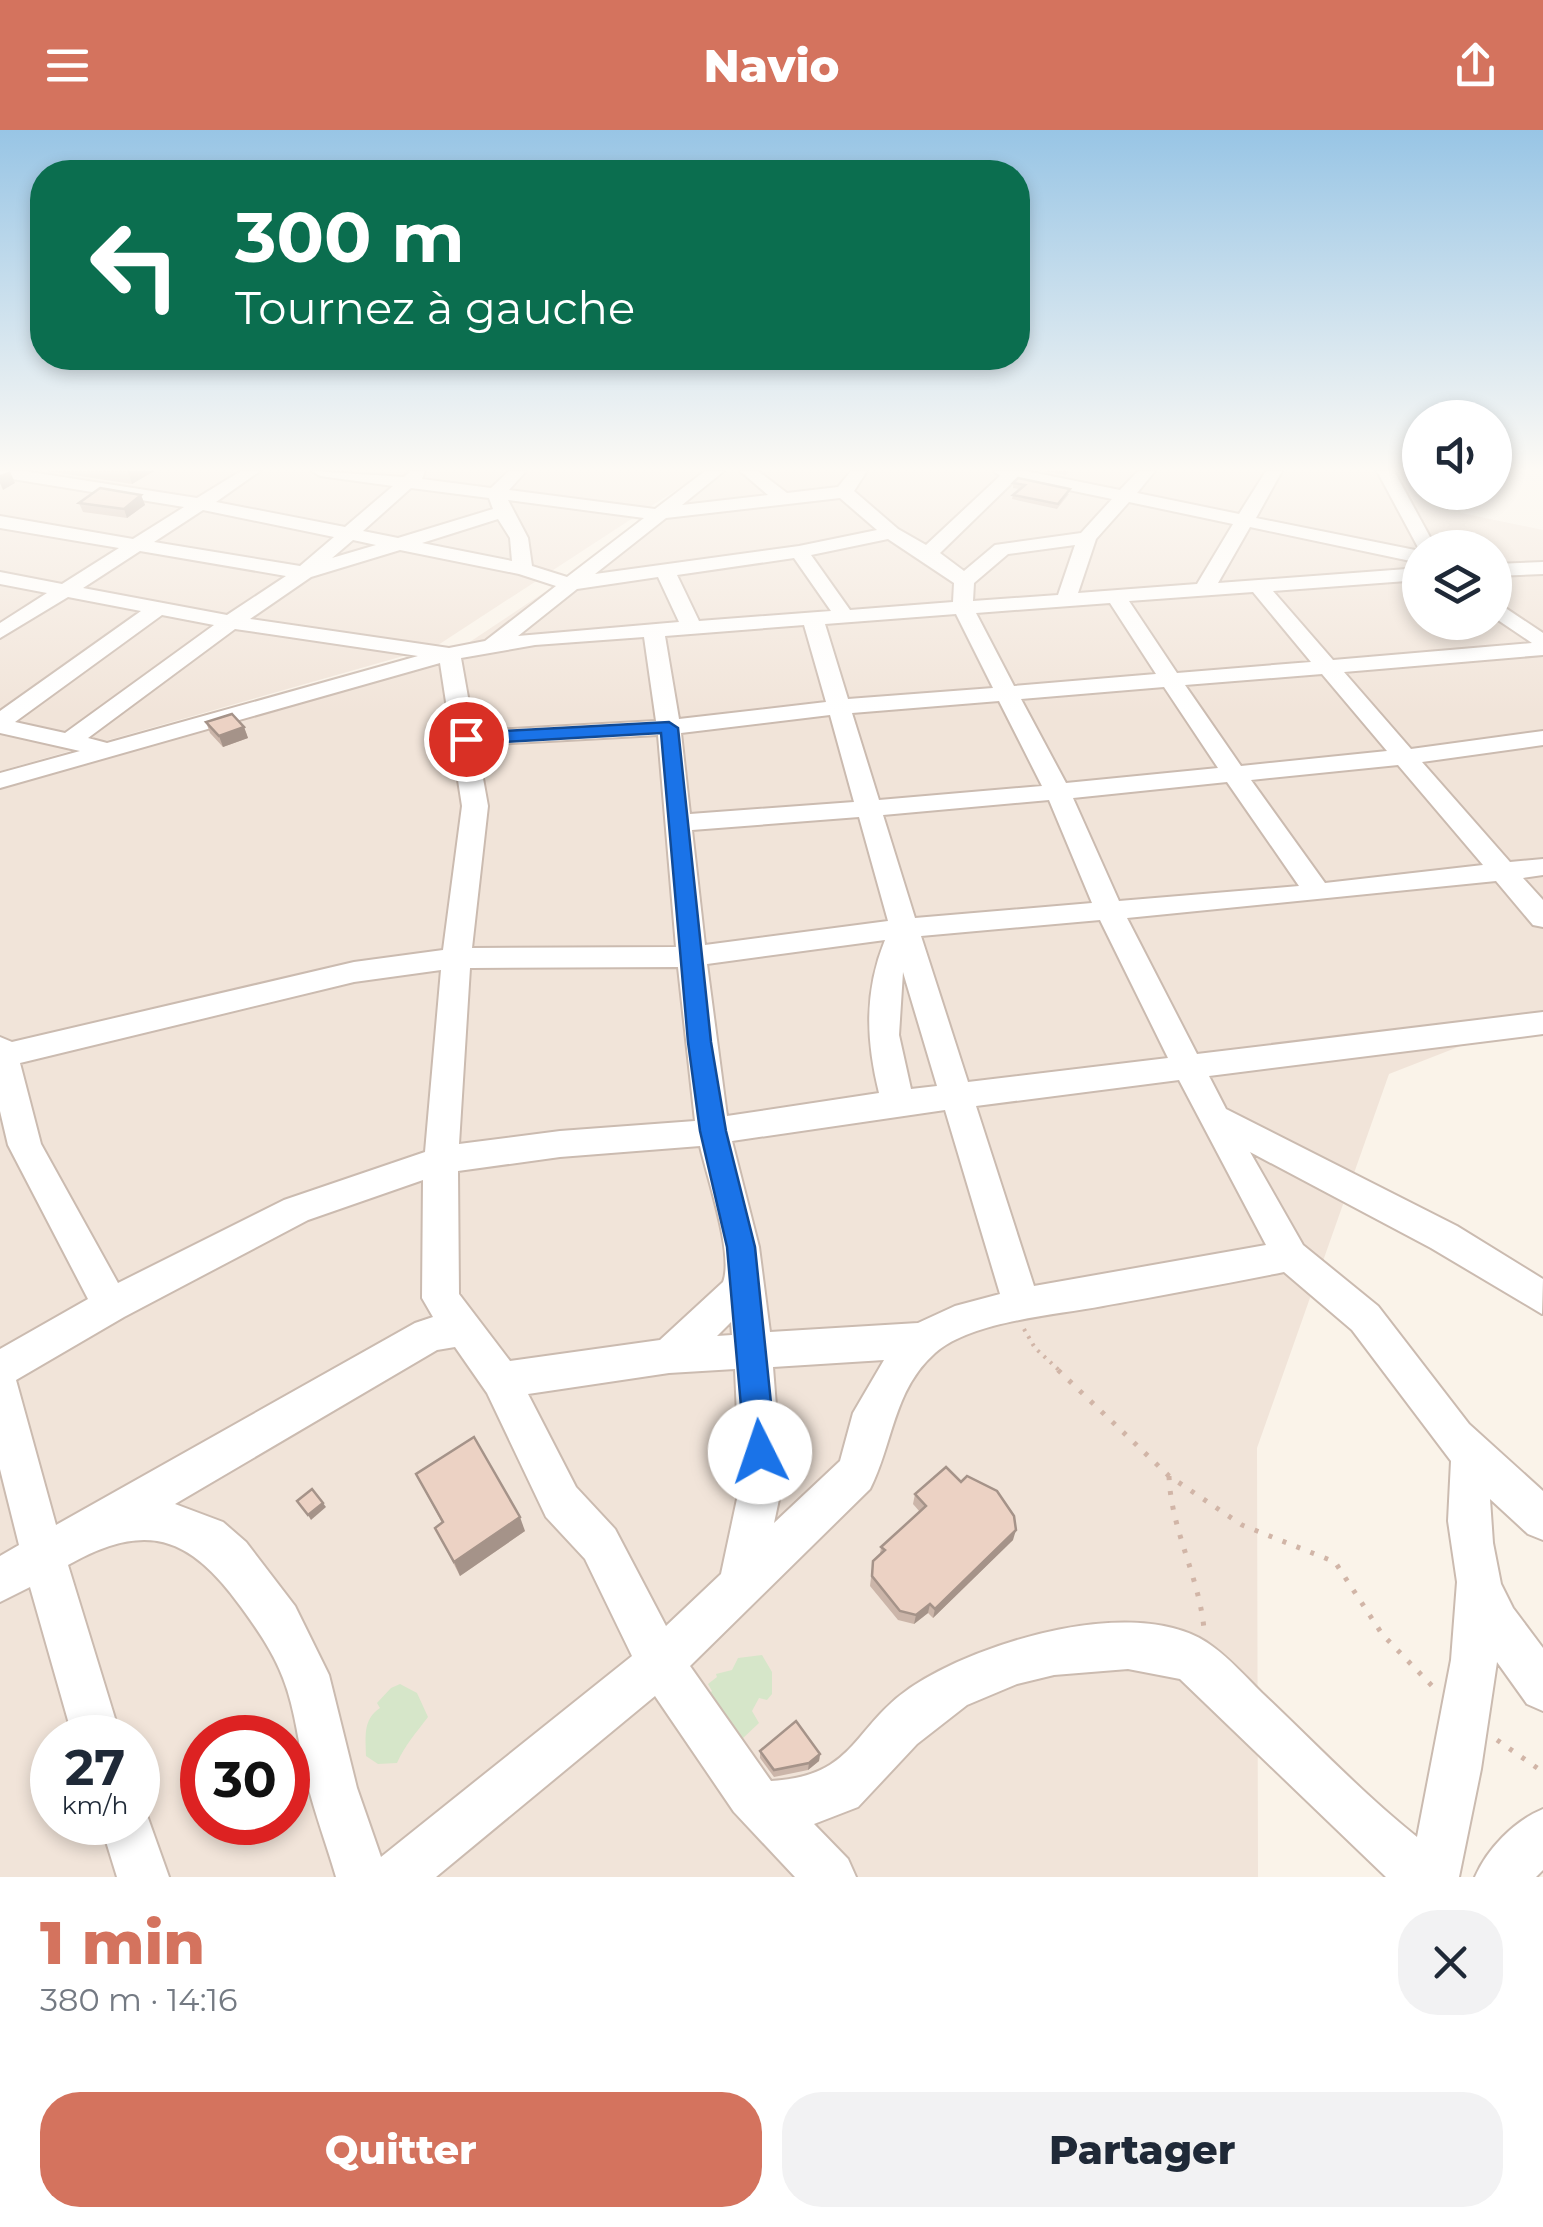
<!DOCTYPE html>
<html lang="fr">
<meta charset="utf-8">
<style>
body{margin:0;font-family:Montserrat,sans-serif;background:#f2f2f3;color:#1f2937;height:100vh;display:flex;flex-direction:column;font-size:38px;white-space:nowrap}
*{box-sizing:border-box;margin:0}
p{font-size:32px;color:#747a83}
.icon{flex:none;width:55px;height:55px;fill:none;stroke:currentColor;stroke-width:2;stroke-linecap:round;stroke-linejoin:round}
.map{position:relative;height:1747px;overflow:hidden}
.sheet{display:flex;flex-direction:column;background:#fff;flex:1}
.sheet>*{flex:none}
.banner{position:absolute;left:30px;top:30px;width:1000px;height:210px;border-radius:40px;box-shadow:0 5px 15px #0003;background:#0b6e4f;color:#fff;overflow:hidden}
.controls{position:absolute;left:1402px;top:270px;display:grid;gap:20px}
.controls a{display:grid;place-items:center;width:110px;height:110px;border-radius:50%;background:#fff;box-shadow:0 5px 15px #0003;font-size:50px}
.speed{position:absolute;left:30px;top:1585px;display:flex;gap:20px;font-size:50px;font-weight:700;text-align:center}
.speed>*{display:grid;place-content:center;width:130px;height:130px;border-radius:50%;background:#fff;box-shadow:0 5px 15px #0003;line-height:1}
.speed small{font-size:25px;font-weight:400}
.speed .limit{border:15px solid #d22;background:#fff;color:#111}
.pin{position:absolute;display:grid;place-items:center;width:85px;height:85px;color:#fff;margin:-42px;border:5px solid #fff;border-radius:50%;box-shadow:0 2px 10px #0007}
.me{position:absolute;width:110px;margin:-55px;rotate:356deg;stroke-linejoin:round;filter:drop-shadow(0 0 8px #0008)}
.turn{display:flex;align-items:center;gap:35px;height:210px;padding:0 40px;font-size:45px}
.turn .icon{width:130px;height:130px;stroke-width:2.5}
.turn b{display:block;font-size:70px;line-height:85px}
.round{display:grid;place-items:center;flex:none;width:105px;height:105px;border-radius:40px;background:#f2f2f3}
.summary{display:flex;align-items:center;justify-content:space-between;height:170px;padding:0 40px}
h1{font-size:60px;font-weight:800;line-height:75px;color:#d4735e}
.button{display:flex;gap:20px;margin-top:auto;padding:20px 40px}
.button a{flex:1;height:115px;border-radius:40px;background:#d4735e;color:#fff;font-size:40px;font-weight:800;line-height:115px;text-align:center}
.button a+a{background:#f2f2f3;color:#1f2937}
header{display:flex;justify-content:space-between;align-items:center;height:130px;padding:0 40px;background:#d4735e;color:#fff;font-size:45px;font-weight:800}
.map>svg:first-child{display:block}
</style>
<header><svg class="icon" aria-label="menu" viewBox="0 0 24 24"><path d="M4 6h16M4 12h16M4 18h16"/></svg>Navio<svg class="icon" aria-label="share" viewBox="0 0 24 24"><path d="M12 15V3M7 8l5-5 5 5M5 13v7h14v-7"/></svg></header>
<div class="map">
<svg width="1543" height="1747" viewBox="0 0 1543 1747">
<rect width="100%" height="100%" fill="#faf3e9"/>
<g fill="#f1e4d9" fill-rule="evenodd">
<polygon points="0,341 705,341 435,517 0,641"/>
<path d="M727,341H1420V362L1449,363L1461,383L1543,400V884L1389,944L1257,1318L1258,1747H0V656L435,535ZM1420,418H1495V492H1420ZM52,1608H138V1692H52ZM202,1608H288V1692H202Z"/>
</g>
<g fill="#d6e6c9">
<polygon points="762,1525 772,1542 772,1564 767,1570 759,1568 752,1581 759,1593 741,1610 708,1565 712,1561 708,1554 717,1547 716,1544 732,1540 738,1528"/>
<path d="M400,1554L417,1563L428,1587C416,1603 405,1615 397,1633L378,1634L366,1626C366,1608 362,1590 380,1578L377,1573L391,1558Z"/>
</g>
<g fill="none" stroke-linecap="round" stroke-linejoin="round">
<g stroke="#cbbbb0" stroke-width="4">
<g id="minor">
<path d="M0,341H24L197,368L241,341H260L216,372L345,397L393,356L320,346L312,341L404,347L410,341H425L422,349L491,358L509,341H526L509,360L655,379L705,341H724L682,375L768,365L740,341H758L787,363L838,357L851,341H867L854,361L898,399L926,415L1000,346L994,341H1026L1120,360L1138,341H1155L1137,363L1239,384L1266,341H1282L1256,388L1420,421L1377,341H1394L1436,418H1420V433L1250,397L1218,453L1420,438V450L1273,461L1333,530L1532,513L1495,488V471L1543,503V525L1344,542L1411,619L1543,601V615L1422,632L1510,732L1543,729V745L1523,748L1543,770V797L1533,795L1496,751L1127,788L1197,924L1543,882V904L1209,946L1226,979L1457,1096L1543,1149L1542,1184L1431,1118L1250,1022L1303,1115L1378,1176L1469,1294L1543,1361V1410L1528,1404L1490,1369L1493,1413L1501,1454L1513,1478L1543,1518V1581L1527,1574L1497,1532L1481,1639L1459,1747H1386L1180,1549L1128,1539L1054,1545L1017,1554L967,1575L917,1614L858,1677L814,1694L848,1729L856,1747H795L734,1682L655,1566L436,1747H336C327,1716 315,1684 307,1652C299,1619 296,1581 283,1548C273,1522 257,1499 241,1477C189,1405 146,1391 68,1435L121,1608H73L30,1457L0,1472V1426L19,1415L0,1339V1219L88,1169L8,1015L0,981V907L12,912L354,832L443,820L462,676L440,533L0,658V643L80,621L0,603V581L141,481L68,467L0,508V493L47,463L0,454V442L62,454L119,418L0,398V386L133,409L184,377L0,347ZM1016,349L1112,369L1081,403L995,415L964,441L940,423ZM411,358L489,368L493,379L398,408L363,401ZM840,368L877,400L799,416L595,444L666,388ZM508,370L644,388L567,447L532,436L528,408ZM1129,372L1233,394L1197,454L1078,463L1096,409ZM203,380L334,407L300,436L154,412ZM498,389L510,408L512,431L422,413ZM888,409L954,453L953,472L850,480L811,425ZM353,410L376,415L332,428ZM1075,415L1058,465L973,471L974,453L1008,424ZM400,420L519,444L556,456L485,511L449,518L250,489L311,447ZM140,421L286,446L227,485L83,458ZM794,428L831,481L699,491L677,445ZM658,447L679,492L518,506L577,459ZM1253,462L1311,532L1177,543L1129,471ZM1110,473L1156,544L1014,556L976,483ZM956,484L993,558L848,569L825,494ZM162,485L214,495L65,603L15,592ZM804,495L826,572L679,589L665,506ZM235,499L418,526L107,613L88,608ZM644,507L656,591L474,601L461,528L535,515ZM1322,544L1387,621L1241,636L1185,555ZM1164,557L1218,638L1066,653L1021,569ZM999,571L1042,656L879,670L852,583ZM830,585L854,672L690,684L681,603ZM658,605L676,817L472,818L488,676L477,615ZM1398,635L1483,735L1325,753L1251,650ZM1227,652L1299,756L1119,771L1073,668ZM1049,670L1092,773L915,788L883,685ZM859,687L888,791L705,815L692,700ZM1100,790L1168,928L968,952L921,806ZM885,810C864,862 866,910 879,963L727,986L707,834ZM678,837L695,991L560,1001L459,1014L470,838ZM441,840L425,1022L284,1070L118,1153L41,1014L20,933L354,852ZM903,842L937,956L911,959L899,905ZM1179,950L1266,1115L1034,1156L976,976ZM945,980L1000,1164L955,1176L918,1193L770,1202L759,1117L732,1011ZM700,1016C707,1047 734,1125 723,1152L660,1210L510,1231L459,1164L458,1041L560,1027ZM423,1050L422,1168L433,1187L415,1193L56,1395L16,1250L124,1187L308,1090ZM1284,1142L1352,1200L1451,1331L1448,1391L1457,1452L1451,1530L1417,1707C1362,1663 1313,1611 1262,1563C1246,1547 1230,1529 1212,1516C1140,1462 977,1512 910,1558C851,1599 856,1646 771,1651L690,1536L870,1359C893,1314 893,1260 935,1223C971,1191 1056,1185 1103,1176C1163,1165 1224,1154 1284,1142ZM731,1192L732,1205L717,1206ZM455,1217L487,1263L546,1387L585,1429L632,1526L381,1727L357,1658L329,1545L295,1476L246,1412L223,1392L175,1374L437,1220ZM884,1230L853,1283L840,1331L774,1393L782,1355L773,1237ZM735,1239L740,1355L721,1444L666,1496L615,1399L576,1357L528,1264L669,1243Z"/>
<polygon points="1543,432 1543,444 1495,446 1495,434"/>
<polygon points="138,1672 143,1674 169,1747 117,1747 100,1692 138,1692"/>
<path d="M1543,1679V1740L1536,1747H1475C1487,1719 1514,1691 1543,1679Z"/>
</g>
</g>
<polyline stroke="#d1b5a7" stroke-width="4" stroke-dasharray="2.5 6" stroke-linecap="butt" points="1024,1199 1035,1218 1061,1242"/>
<g stroke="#d1b5a7" stroke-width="5" stroke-dasharray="4 11" stroke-linecap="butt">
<polyline points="1058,1240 1169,1346 1242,1395 1335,1432 1382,1504 1436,1560"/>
<path d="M1169,1346C1171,1400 1199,1446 1204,1499"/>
<polyline points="1497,1610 1543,1642"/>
</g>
<use href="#minor" fill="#fff" fill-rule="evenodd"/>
</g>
<g fill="#cbb5a9">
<polygon points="46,341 154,341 132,354"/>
<polygon points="1043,341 1069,341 1066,345"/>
<polygon points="1013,353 1069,364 1057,379 1012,369 1013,365 1020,359 1013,358"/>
<polygon points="141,365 145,375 127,388 83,382 79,373"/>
<polygon points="206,592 244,597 248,608 223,617 210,603"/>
<polygon points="416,1344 525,1401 460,1446 435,1398 442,1393"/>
<polygon points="915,1364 1013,1410 933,1488 928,1483 914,1494 898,1490 870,1456 873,1431 880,1424 881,1417 920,1382 913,1374"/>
<polygon points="760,1621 820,1624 819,1631 808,1640 774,1647 760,1628"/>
</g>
<g fill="#a59389">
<polygon points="10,341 15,353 3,360 0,353 0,345"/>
<polygon points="128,341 154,341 132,354"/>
<polygon points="141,365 145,375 127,388 124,379"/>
<polygon points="244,597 248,608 223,617 219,606"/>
<polygon points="323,1373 326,1377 311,1390 308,1385"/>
<polygon points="520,1387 525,1401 460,1446 454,1432"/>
<polygon points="1016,1400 1013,1410 933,1488 935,1479"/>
<polygon points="930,1474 928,1483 914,1494 916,1485"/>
<polygon points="820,1624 819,1631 808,1640 809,1633"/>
</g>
<g fill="#ecd2c4" stroke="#a59389" stroke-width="2.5">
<polygon points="1018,348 1070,359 1058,374 1013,365 1025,355 1013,353"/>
<polygon points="100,358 141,365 124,379 79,373"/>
<polygon points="232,584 244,597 219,606 206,592"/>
<polygon points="474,1307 520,1387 454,1432 435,1398 443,1392 416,1344"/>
<polygon points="946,1337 961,1352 967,1346 997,1361 1014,1386 1016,1400 935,1479 930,1474 916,1485 900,1481 872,1446 873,1431 885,1420 881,1417 926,1376 915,1364"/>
<polygon points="312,1359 323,1373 308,1385 297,1371"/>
<polygon points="796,1591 820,1624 809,1633 774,1640 760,1621"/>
</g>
<linearGradient id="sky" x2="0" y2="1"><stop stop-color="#98c5e5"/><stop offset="0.58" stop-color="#fdfaf5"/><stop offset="1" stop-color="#fdfaf5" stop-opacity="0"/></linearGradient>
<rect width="1543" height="585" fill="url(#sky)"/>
<polygon fill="#1a73e8" stroke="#114b97" stroke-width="2.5" points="669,592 678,598 711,912 726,1001 755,1117 776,1322 771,1333 760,1337 749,1333 745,1322 727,1117 700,1001 688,912 661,603 466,614 457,609 466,603"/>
</svg>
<div class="controls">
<a><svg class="icon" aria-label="sound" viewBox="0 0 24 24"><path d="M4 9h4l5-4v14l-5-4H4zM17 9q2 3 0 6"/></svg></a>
<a><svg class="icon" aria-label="layers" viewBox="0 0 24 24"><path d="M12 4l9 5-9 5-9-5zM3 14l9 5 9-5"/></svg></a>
</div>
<div class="speed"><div>27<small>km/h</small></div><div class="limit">30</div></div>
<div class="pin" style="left:466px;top:609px;background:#d93025"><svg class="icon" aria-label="arrive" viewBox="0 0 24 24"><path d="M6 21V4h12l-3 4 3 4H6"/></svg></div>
<svg class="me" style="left:760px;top:1322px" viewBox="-20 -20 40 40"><circle r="19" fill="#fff"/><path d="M0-13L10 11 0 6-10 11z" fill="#1a73e8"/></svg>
<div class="banner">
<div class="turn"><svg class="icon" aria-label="left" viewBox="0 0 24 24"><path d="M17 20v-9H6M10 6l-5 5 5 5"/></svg><div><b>300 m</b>Tournez à gauche</div></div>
</div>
</div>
<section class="sheet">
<div class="summary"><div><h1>1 min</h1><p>380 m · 14:16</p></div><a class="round"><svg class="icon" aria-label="close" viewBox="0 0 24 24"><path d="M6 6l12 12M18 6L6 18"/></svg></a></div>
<div class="button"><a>Quitter</a><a>Partager</a></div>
</section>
